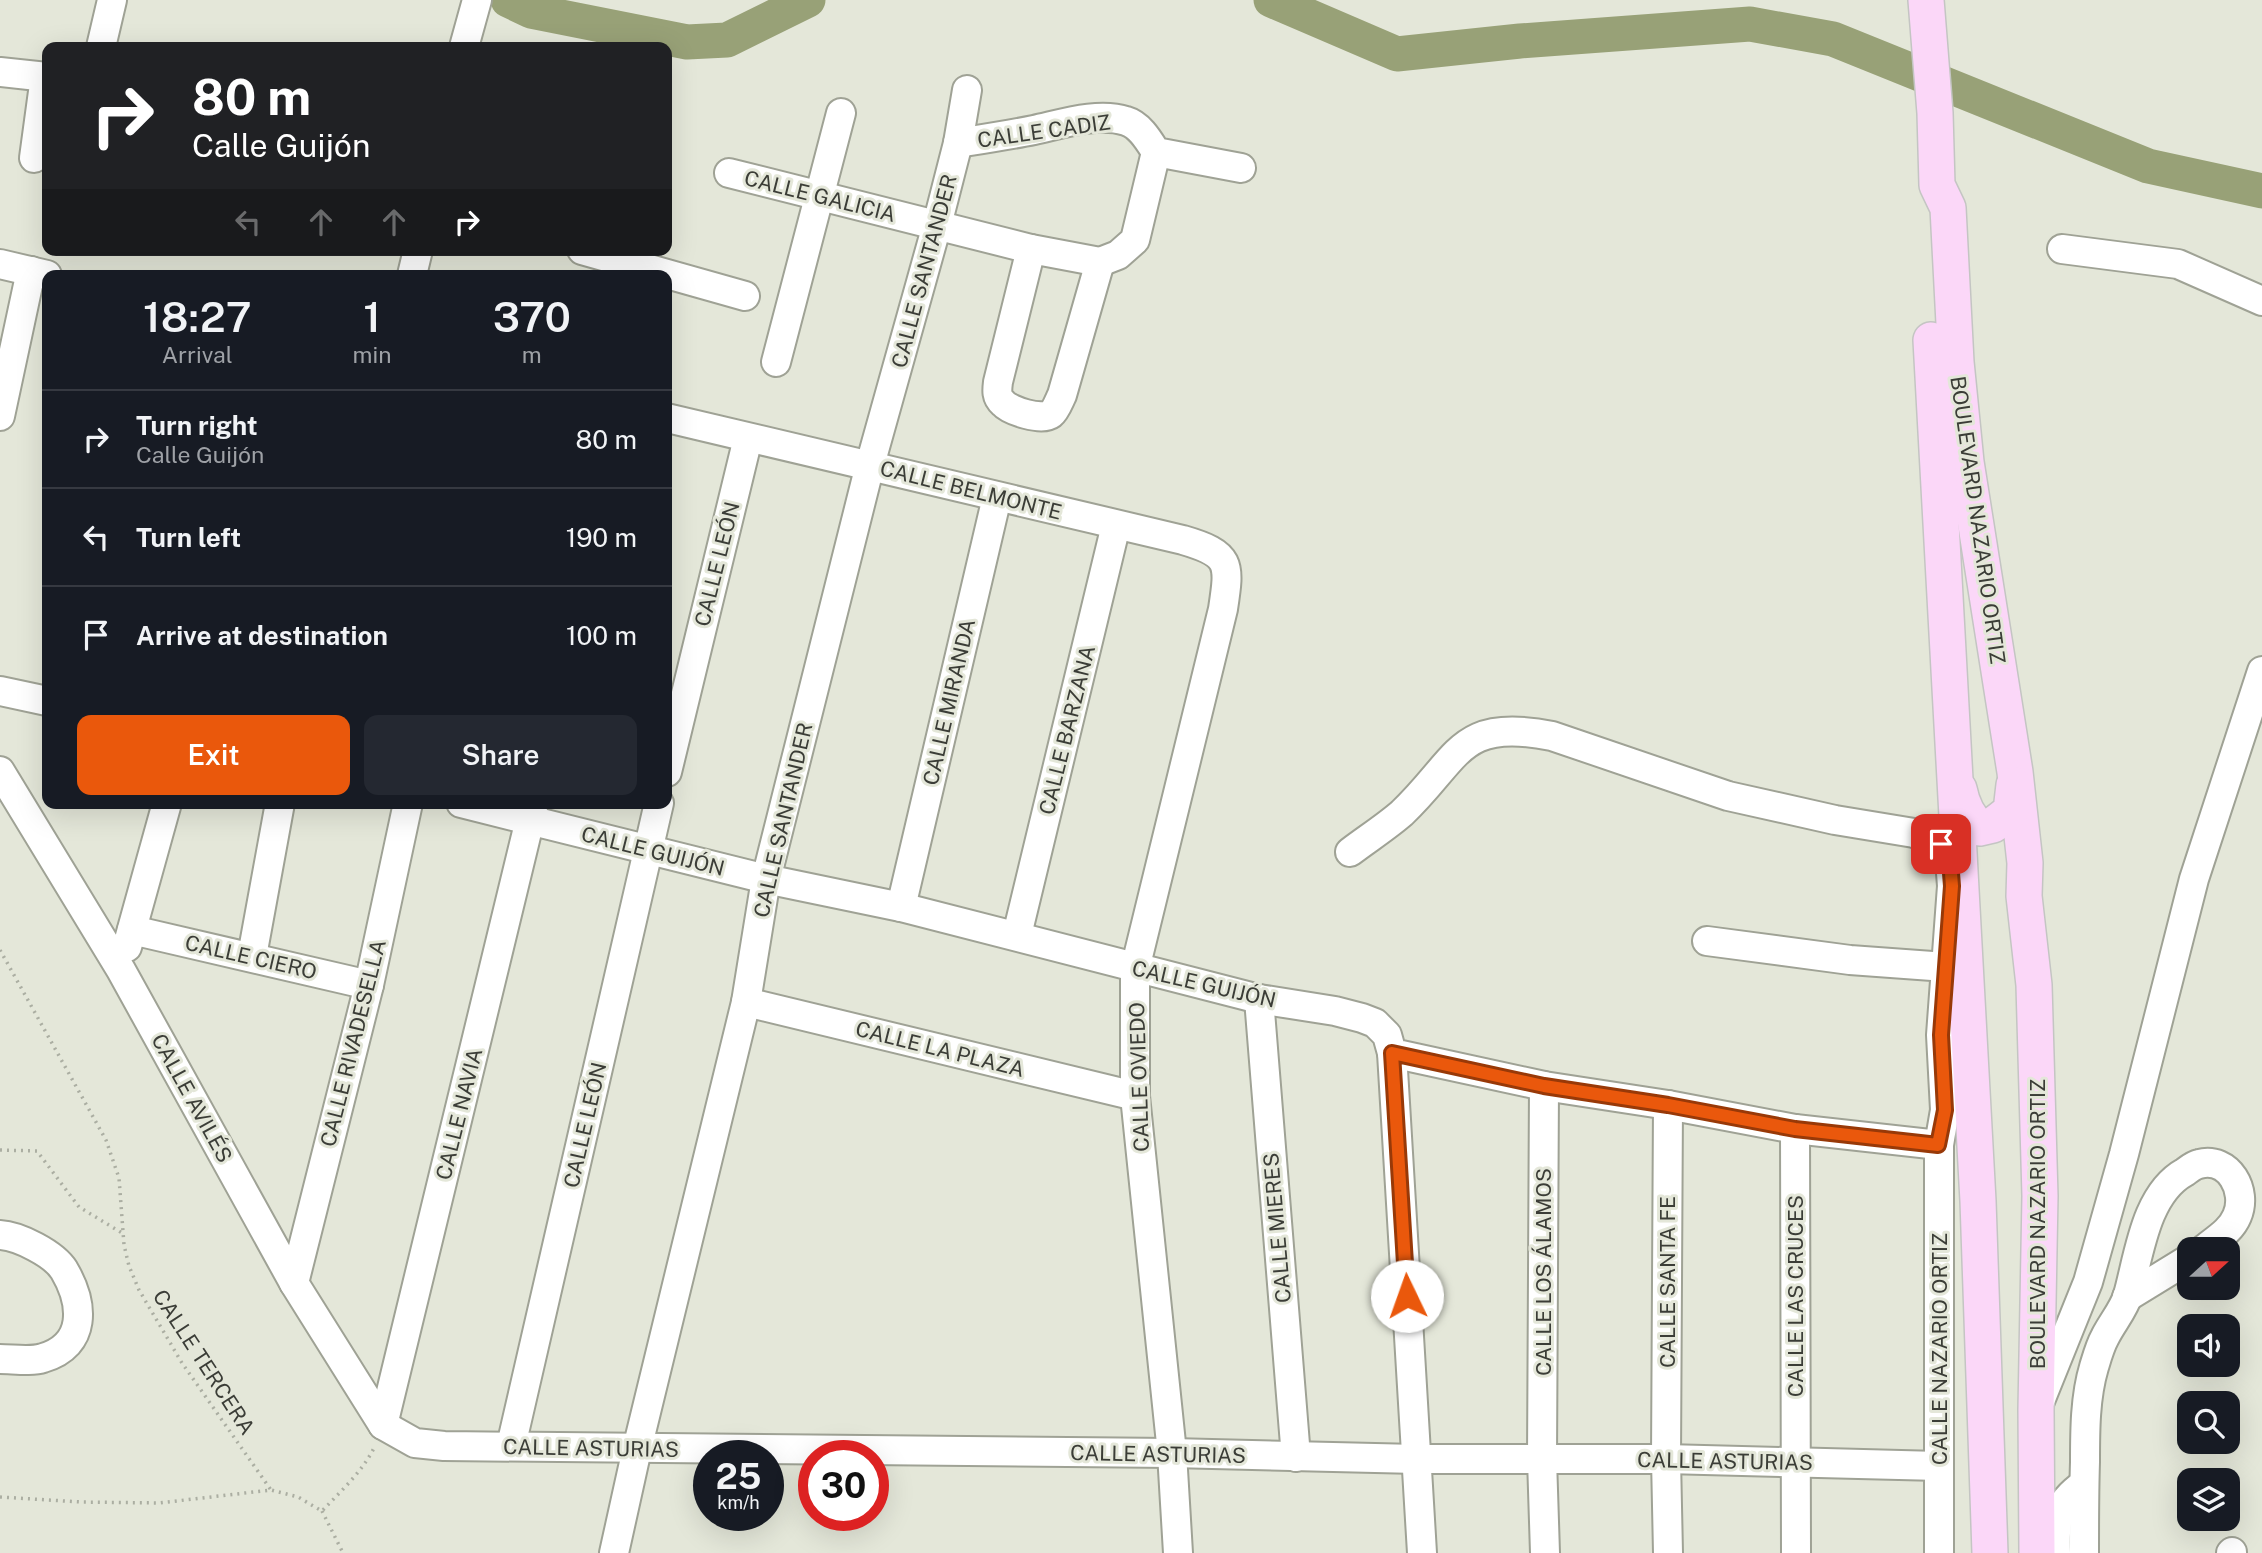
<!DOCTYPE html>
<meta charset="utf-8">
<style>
body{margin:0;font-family:"Public Sans",sans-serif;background:#242831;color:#f1f3f6;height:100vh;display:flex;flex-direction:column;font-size:26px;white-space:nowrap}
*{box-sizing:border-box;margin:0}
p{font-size:23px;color:#9ea1a6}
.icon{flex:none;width:38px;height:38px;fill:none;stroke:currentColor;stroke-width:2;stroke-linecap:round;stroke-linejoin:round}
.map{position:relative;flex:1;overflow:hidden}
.sheet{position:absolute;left:42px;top:270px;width:630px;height:539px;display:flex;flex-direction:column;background:#171b24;border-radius:14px;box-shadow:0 7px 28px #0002}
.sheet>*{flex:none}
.top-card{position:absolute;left:42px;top:42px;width:630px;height:214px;border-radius:14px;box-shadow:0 7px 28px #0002;background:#202124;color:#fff;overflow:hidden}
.needle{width:46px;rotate:69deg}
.buttons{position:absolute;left:2177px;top:1237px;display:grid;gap:14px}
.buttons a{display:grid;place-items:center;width:63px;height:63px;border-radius:14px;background:#171b24;box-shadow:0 7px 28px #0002;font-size:35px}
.speed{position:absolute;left:693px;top:1440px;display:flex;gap:14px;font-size:35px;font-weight:700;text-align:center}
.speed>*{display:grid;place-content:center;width:91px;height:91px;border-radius:50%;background:#171b24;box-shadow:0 7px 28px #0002;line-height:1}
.speed small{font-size:18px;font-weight:400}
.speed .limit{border:10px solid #d22;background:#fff;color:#111}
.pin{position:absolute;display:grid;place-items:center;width:60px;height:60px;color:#fff;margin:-30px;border-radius:14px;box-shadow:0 4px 10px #0006}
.me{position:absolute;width:77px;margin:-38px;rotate:357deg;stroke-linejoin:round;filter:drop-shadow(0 0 5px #0008)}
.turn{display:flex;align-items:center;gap:24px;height:147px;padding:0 35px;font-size:32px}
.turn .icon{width:91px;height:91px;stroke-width:2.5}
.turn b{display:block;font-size:49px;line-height:60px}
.lanes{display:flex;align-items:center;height:66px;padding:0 35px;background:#0003;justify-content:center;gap:35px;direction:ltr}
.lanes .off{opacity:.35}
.eta{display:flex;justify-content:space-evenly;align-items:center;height:119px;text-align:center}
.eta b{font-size:42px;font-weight:600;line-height:49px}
.primary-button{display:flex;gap:14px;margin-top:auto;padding:14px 35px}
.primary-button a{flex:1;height:80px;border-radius:14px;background:#ea580c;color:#fff;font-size:28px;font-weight:600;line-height:80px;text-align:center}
.primary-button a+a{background:#242831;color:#f1f3f6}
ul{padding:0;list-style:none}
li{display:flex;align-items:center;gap:21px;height:98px;padding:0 35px;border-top:2px solid #363941}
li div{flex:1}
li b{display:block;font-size:26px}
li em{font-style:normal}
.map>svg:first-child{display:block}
</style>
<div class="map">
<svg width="2262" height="1553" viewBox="0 0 2262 1553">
<rect width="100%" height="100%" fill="#e4e7d9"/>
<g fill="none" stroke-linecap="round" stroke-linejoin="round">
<g stroke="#98a177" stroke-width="35">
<polyline points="508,0 531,11 687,42 727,40 808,0"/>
<polyline points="1271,0 1397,54 1520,41 1750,24 1833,39 2148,166 2262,191"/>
</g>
<g stroke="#9fa295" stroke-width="32">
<g id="minor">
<polyline points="101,47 112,0"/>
<polyline points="464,47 477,0"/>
<polyline points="0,72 47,77"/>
<path d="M958,143C983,139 1009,135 1034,130C1062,124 1098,112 1126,121C1140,125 1149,141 1156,152L1241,168"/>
<polyline points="34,158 45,77"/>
<polyline points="729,173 1031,249 1100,262 1118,255 1135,240 1156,152"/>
<path d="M1031,249L998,382C997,390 996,397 1003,403C1010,411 1042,421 1051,414C1056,410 1059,401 1062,395L1100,262"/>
<polyline points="2062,249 2178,264 2262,301"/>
<polyline points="582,250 745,296"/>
<polyline points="0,264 47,275"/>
<polyline points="412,275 418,250"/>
<polyline points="776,362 841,113"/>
<polyline points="0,416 31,271"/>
<path d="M667,418L1183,540C1231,554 1230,563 1223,609L1135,969V1096L1172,1453L1178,1553"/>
<polyline points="0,691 47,701"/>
<polyline points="0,771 121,970 294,1283 383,1425 415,1443 444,1446 1172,1453 1417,1459 1666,1459 1939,1466"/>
<polyline points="667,772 748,438"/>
<polyline points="461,803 766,879 901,907 1259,999 1335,1011 1362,1018 1375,1023 1387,1035 1392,1053 1544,1086 1668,1105 1795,1129 1939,1145"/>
<path d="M1350,852C1367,839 1386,827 1402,813C1460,758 1458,717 1552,736L1728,796L1835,820L1914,833L1941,844L1950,860L1952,886L1941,1035L1945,1110L1939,1145V1553"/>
<polyline points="901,907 997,497"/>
<polyline points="132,930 369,985"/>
<polyline points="1017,935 1116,525"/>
<polyline points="1707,941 1850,960 1946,967"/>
<polyline points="127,947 167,803"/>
<polyline points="252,956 280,803"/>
<polyline points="1259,999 1296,1457"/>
<polyline points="746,1002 1135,1096"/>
<polyline points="1392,1053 1422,1553"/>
<polyline points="1544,1086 1542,1459 1545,1553"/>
<polyline points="1795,1129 1796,1553"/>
<path d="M0,1235C19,1236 54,1254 64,1270C84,1304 87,1345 43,1358C31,1362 13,1359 0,1359"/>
<polyline points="294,1283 369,985 408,803"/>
<polyline points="2127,1297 2189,1259"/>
<polyline points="2040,1401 2088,1282 2124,1154 2194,879 2262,671"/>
<polyline points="383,1425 534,803"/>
<polyline points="511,1446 659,803"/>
<polyline points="614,1553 637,1449 746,1002 766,879 870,465 937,225 958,143 967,90"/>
<polyline points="1668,1553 1666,1459 1668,1105"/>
<path d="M2056,1553C2055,1520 2055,1504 2084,1484"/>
<path d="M2084,1553C2084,1523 2084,1492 2085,1462C2085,1431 2085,1397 2094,1367C2097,1357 2100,1346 2105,1337C2112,1323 2124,1309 2128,1295C2139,1256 2145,1194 2185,1172C2189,1169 2194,1165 2199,1164C2229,1156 2248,1191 2237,1216C2231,1231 2215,1240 2203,1250"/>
<polyline points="2231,1553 2232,1552"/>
</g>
</g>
<g stroke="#c4c5c3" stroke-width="38">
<g id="major">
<polyline points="1926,0 1935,113 1937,185 1948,208 1956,362 1966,462 2015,772 2025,863 2024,896 2034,985 2040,1196 2036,1410 2037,1553"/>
<polyline points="1931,340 1978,1201 1990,1553"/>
<path d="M1959,789C1962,804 1968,818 1980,828L1993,825L2011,811L2014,785"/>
</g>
</g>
<g stroke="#abaea2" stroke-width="3.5" stroke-dasharray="2 5" stroke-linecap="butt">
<polyline points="0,950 106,1140 119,1178 124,1245 129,1266 139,1290 182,1363 271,1490"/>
<polyline points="0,1150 37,1151 79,1207 122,1233"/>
<path d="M0,1497L81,1502L159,1503L271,1490L298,1497L322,1511C341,1491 363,1471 375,1446"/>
<polyline points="322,1511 343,1553"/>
</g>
<use href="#minor" stroke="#fff" stroke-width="28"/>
<use href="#major" stroke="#fbd7f8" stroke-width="35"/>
</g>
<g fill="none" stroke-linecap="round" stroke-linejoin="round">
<g stroke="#983908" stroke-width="18">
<polyline id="route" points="1407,1296 1392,1053 1544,1086 1668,1105 1795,1129 1938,1145 1945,1110 1941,1035 1952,886 1950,860 1941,844"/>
</g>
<use href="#route" stroke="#ea580c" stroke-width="12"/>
</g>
<g text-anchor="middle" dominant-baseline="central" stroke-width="6" stroke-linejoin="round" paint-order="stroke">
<g font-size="21" fill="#3b3d37" stroke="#e4e7d9">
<text transform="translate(1044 131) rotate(-8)">CALLE CADIZ</text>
<text transform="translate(820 196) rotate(14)">CALLE GALICIA</text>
<text transform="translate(924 271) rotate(-75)">CALLE SANTANDER</text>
<text transform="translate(971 490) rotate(14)">CALLE BELMONTE</text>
<text transform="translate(1978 520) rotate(82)">BOULEVARD NAZARIO ORTIZ</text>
<text transform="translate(717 564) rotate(-76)">CALLE LEÓN</text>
<text transform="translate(949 702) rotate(-77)">CALLE MIRANDA</text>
<text transform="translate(1067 730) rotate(-76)">CALLE BARZANA</text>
<text transform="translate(783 820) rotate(-77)">CALLE SANTANDER</text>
<text transform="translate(653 851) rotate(14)">CALLE GUIJÓN</text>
<text transform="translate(251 957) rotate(13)">CALLE CIERO</text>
<text transform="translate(1204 984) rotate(13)">CALLE GUIJÓN</text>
<text transform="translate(353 1043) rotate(-76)">CALLE RIVADESELLA</text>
<text transform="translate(940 1049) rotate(14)">CALLE LA PLAZA</text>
<text transform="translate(1139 1077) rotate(-92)">CALLE OVIEDO</text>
<text transform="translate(192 1098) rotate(61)">CALLE AVILÉS</text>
<text transform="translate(459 1114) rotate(-76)">CALLE NAVIA</text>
<text transform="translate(585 1125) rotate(-77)">CALLE LEÓN</text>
<text transform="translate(2037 1224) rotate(-90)">BOULEVARD NAZARIO ORTIZ</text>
<text transform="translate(1277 1228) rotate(-95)">CALLE MIERES</text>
<text transform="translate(1543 1272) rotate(-90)">CALLE LOS ÁLAMOS</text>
<text transform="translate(1667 1282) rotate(-90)">CALLE SANTA FE</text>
<text transform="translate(1795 1296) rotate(-90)">CALLE LAS CRUCES</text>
<text transform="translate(1939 1349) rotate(-90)">CALLE NAZARIO ORTIZ</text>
<text transform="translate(204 1362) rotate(57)">CALLE TERCERA</text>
<text transform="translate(591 1448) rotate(1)">CALLE ASTURIAS</text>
<text transform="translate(1158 1454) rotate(1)">CALLE ASTURIAS</text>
<text transform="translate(1725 1461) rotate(1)">CALLE ASTURIAS</text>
</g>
</g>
</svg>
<div class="buttons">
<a><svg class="needle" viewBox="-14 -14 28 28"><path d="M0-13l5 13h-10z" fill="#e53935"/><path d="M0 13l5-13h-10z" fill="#9ea1a6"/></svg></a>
<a><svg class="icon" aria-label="sound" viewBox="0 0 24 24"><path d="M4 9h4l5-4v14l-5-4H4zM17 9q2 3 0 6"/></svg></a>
<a><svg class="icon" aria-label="search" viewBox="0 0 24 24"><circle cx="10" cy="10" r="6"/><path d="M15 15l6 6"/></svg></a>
<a><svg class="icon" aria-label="layers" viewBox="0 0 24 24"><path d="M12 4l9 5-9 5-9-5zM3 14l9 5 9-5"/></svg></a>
</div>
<div class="speed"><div>25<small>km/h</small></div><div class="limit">30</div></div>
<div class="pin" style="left:1941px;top:844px;background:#d93025"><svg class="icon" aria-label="arrive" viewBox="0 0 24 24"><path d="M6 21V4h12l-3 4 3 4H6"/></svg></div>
<svg class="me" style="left:1407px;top:1296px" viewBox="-20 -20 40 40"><circle r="19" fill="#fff"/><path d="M0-13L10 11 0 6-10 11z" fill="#ea580c"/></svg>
<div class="top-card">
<div class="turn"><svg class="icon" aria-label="right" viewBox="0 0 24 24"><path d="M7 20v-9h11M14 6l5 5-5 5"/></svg><div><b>80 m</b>Calle Guijón</div></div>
<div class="lanes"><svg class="icon off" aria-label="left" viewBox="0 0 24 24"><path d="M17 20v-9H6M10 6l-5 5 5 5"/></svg><svg class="icon off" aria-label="ahead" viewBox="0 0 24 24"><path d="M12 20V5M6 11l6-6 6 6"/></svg><svg class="icon off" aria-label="ahead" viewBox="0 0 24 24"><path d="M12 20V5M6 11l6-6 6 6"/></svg><svg class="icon" aria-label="right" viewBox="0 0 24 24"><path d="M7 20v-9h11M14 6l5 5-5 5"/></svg></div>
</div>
<section class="sheet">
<div class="eta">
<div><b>18:27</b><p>Arrival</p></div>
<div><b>1</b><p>min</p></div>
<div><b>370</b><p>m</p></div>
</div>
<ul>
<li><svg class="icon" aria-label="right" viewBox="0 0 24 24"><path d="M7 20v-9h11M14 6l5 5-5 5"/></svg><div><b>Turn right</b><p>Calle Guijón</p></div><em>80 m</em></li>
<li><svg class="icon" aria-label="left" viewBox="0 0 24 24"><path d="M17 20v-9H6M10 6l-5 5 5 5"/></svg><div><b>Turn left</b></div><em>190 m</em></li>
<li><svg class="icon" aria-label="arrive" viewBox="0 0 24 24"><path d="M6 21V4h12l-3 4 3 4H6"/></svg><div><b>Arrive at destination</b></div><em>100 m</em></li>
</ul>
<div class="primary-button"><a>Exit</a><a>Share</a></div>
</section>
</div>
